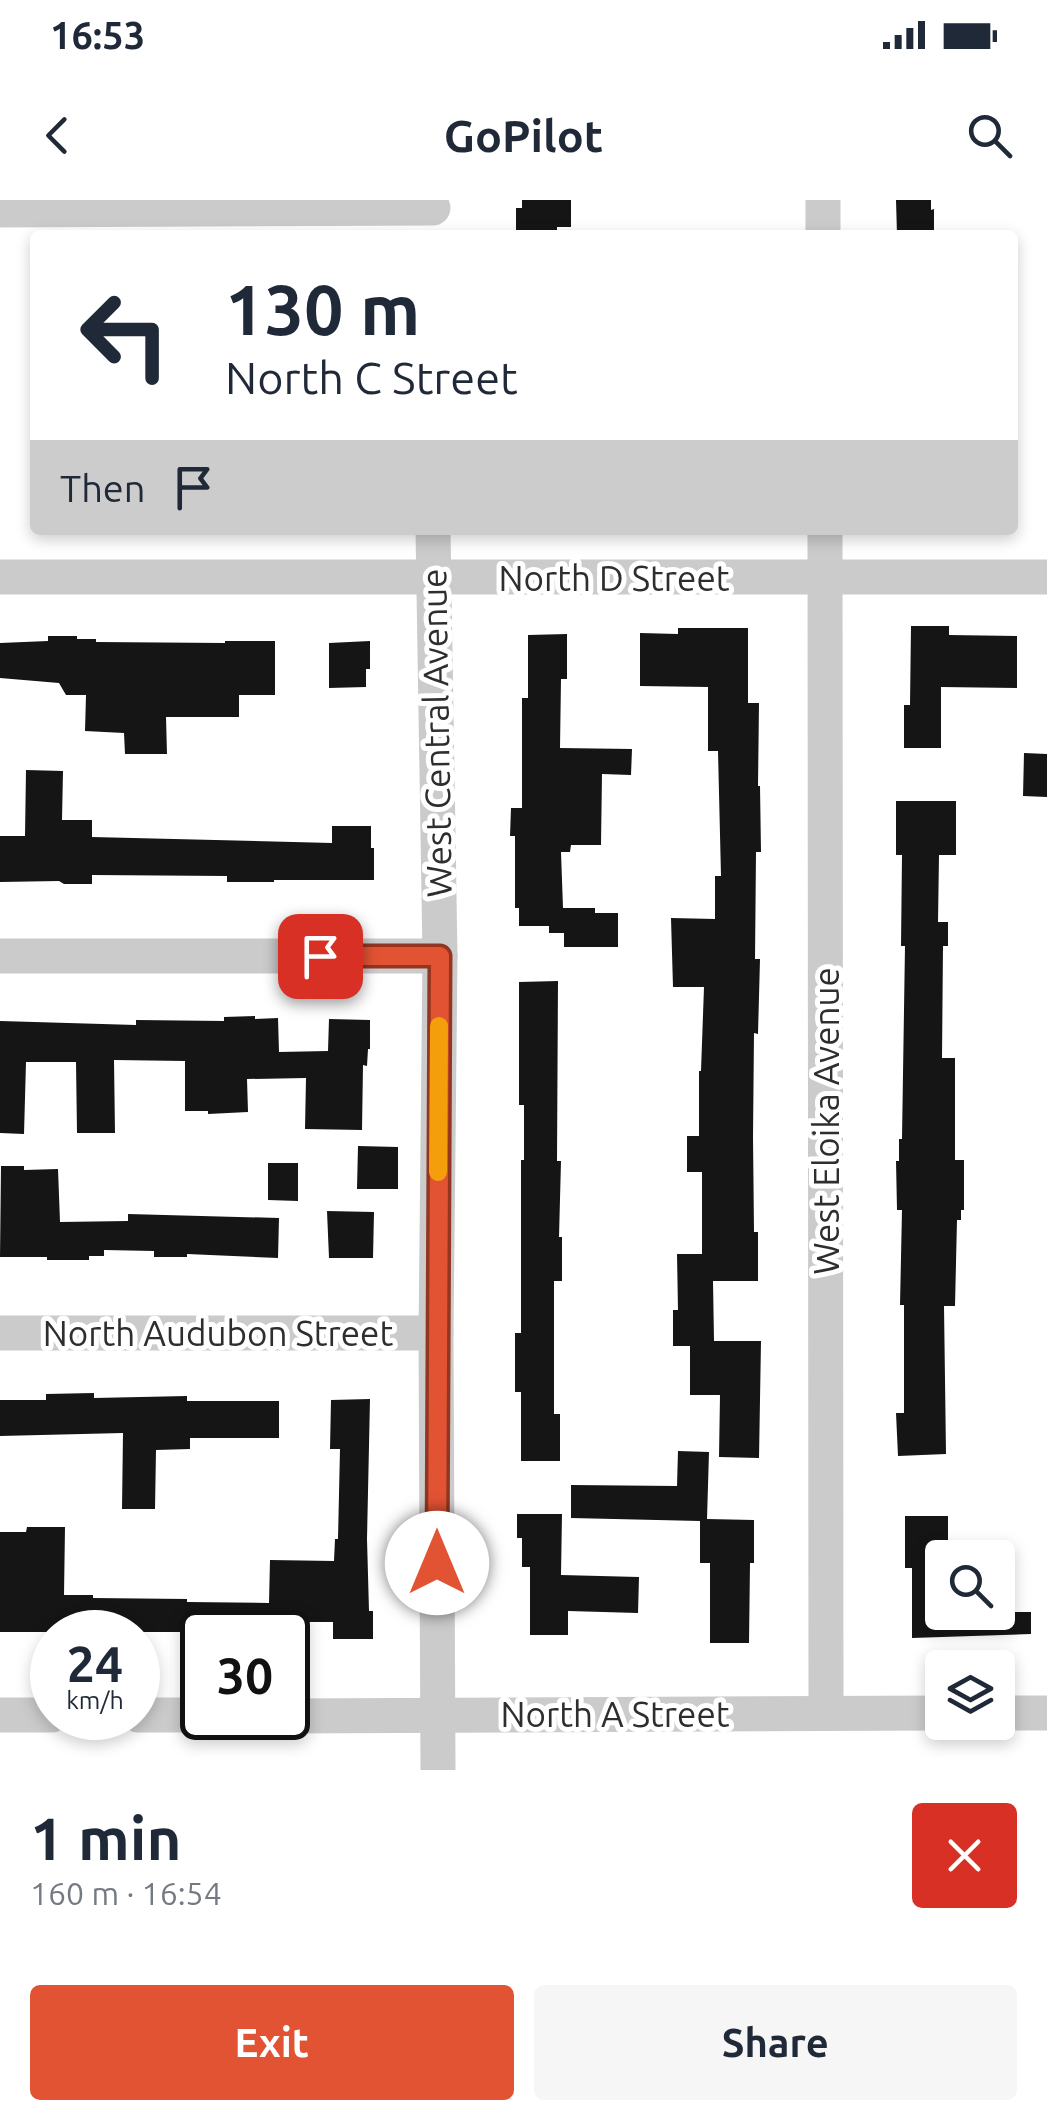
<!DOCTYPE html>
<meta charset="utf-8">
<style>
body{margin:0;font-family:Ubuntu,sans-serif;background:#f6f6f7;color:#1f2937;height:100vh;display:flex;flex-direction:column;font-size:38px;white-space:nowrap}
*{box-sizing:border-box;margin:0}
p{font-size:32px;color:#747a83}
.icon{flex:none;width:55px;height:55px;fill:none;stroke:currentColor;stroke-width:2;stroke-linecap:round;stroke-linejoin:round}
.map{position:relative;height:1570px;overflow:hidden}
.sheet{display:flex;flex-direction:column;background:#fff;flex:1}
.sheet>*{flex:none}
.hud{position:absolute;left:30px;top:30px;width:988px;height:305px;border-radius:10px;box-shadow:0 5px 15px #0003;background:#fff;color:#1f2937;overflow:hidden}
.tools{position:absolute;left:925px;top:1340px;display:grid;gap:20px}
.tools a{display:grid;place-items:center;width:90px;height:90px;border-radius:10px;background:#fff;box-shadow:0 5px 15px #0003;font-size:50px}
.speed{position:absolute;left:30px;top:1410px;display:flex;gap:20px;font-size:50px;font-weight:700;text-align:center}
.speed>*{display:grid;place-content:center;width:130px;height:130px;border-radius:50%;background:#fff;box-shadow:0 5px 15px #0003;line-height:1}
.speed small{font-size:25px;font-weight:400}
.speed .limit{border:5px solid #111;border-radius:15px;background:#fff;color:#111}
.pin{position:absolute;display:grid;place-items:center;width:85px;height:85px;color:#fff;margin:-42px;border-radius:20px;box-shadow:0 5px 15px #0006}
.me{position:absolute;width:110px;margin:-55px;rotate:0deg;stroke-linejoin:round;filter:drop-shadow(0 0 8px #0008)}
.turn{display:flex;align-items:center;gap:35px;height:210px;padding:0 30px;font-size:45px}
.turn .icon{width:130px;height:130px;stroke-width:2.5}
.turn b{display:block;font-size:70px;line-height:85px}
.then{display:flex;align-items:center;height:95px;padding:0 30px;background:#0003;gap:20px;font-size:38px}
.round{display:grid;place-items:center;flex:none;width:105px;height:105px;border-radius:10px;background:#f6f6f7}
.headline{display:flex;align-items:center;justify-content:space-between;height:170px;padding:0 30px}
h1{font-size:60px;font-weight:600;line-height:75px}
.button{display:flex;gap:20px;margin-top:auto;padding:20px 30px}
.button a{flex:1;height:115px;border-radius:10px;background:#e25333;color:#fff;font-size:40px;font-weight:600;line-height:115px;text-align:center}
.button a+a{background:#f6f6f7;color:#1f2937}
.status{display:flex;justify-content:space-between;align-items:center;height:70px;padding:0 50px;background:#fff;direction:ltr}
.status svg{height:28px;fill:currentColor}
header{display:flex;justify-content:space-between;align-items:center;height:130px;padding:0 30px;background:#fff;font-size:45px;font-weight:600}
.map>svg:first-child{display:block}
</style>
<div class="status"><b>16:53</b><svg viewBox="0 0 49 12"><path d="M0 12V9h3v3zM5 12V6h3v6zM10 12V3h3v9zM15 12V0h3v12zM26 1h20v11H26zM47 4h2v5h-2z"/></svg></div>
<header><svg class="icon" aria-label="back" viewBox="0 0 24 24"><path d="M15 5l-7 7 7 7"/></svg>GoPilot<svg class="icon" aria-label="search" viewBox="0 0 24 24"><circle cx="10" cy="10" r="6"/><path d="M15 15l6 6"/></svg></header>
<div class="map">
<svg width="1047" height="1570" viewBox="0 0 1047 1570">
<rect width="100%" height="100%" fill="#fff"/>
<g fill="#151515">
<polygon points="522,0 571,0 571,27 557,27 557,35 516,35 516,8 522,8"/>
<polygon points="896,0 931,0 931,10 934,9 934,35 897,35"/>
<polygon points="911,426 949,426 949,435 1017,436 1017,488 941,487 941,548 904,548 904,505 910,505"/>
<polygon points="678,428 748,428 748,503 759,503 758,586 760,586 761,652 756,652 755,759 760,759 758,834 754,833 753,937 754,1032 758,1032 758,1081 713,1081 714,1141 761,1141 759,1258 719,1257 720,1195 690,1195 690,1146 673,1146 673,1110 678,1110 677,1054 702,1054 702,972 687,972 687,936 699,936 699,871 701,871 704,787 673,787 671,718 715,719 715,676 721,676 718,551 708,551 708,487 640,486 640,433 678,434"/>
<polygon points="567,434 567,479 561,479 560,548 632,549 631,575 602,574 601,645 571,645 570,652 561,652 563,708 595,708 595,713 618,713 618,747 564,747 564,733 549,733 549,726 519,726 519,708 515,708 515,636 510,636 511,608 522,608 522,498 528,498 528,435"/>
<polygon points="48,436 77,436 77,439 96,439 96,442 225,443 225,441 275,441 275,495 239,495 239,517 166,517 167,554 125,554 124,533 85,531 86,495 66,495 59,483 0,478 0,443 48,441"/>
<polygon points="370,441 370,469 366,469 366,487 329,488 329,443"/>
<polygon points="1024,553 1047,554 1047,597 1023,596"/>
<polygon points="26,570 63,571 62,620 92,620 92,637 332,643 332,626 371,626 371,648 374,648 374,680 274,680 274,682 227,682 227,676 92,675 92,684 64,684 59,681 0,682 0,636 25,636"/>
<polygon points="896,601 956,601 956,655 939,655 938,722 948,722 948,746 943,746 942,858 955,858 955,960 964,960 964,1010 961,1010 961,1020 957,1020 955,1106 944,1106 946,1254 898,1256 896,1213 904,1213 904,1105 900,1105 902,1010 897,1010 896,961 899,961 899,939 902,939 905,746 901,746 902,655 896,655"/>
<polygon points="558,781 557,961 561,961 559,1037 562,1037 562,1081 554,1081 554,1214 560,1214 560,1261 521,1261 521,1192 515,1192 515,1133 521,1133 521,960 524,960 524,905 519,905 519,782"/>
<polygon points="255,816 255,819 278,818 279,852 328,851 329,819 370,820 370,849 368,849 367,866 363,865 362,930 305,929 306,878 247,879 248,912 208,914 208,911 185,911 185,861 114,860 115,933 77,933 76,862 26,862 24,934 0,933 0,821 136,825 136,820 224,821 224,817"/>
<polygon points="358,946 398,947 398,989 357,989"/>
<polygon points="268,963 298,963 298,1001 268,1000"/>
<polygon points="1,966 24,966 24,970 58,969 60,1022 128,1021 128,1014 279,1018 278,1058 187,1054 187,1057 154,1057 154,1051 104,1050 104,1056 89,1056 89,1060 47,1060 47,1057 0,1057"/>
<polygon points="327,1011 374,1012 373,1058 329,1058"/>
<polygon points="94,1193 94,1198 187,1196 187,1201 279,1201 279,1238 190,1238 190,1249 156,1250 155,1309 122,1309 123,1233 0,1236 0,1200 46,1200 46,1194"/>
<polygon points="370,1199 367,1339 369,1411 373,1411 373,1439 333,1439 333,1422 275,1422 275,1432 0,1432 0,1332 26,1332 27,1327 65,1327 64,1395 93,1395 93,1398 187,1399 187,1402 269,1403 270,1360 334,1361 335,1339 338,1339 340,1249 330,1249 331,1200"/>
<polygon points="678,1251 709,1252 707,1319 754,1320 754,1363 750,1363 749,1443 710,1443 710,1363 700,1363 700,1321 571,1318 571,1285 677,1286"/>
<polygon points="517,1314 562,1314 561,1375 639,1377 638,1413 568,1411 568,1435 530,1435 530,1367 522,1367 522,1338 517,1338"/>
<polygon points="905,1316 948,1316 948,1358 942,1358 942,1412 1031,1412 1031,1434 912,1438 912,1368 905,1368"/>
</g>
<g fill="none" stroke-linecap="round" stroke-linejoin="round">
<g stroke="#cbcbcb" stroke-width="35">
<polyline points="823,0 823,35"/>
<polyline points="0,10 433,8"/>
<polyline points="433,330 440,756 436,1133 438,1570"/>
<polyline points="825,330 826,1513"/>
<polyline points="0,377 1047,377"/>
<polyline points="0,756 440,756"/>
<polyline points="0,1133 436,1133"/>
<polyline points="998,1513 1047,1513"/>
<polyline points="0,1515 52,1515"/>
<polyline points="138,1515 202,1515"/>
<polyline points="288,1516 942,1513"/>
</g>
</g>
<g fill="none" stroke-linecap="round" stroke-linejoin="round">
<g stroke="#933621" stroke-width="25">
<polyline id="route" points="320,756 440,756 437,1363"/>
</g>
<use href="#route" stroke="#e25333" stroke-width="18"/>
<polyline stroke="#f59e0b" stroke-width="18" points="438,972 439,826"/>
</g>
<g text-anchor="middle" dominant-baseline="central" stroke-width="10" stroke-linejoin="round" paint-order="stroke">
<g font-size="35" fill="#2e2e2e" stroke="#fff">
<text x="614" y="378">North D Street</text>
<text transform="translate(436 533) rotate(-91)">West Central Avenue</text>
<text transform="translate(826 921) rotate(-90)">West Eloika Avenue</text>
<text x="218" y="1133">North Audubon Street</text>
<text x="615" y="1514">North A Street</text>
</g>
</g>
</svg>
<div class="tools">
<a><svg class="icon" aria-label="search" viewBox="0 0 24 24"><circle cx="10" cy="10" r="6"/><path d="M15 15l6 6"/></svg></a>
<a><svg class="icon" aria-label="layers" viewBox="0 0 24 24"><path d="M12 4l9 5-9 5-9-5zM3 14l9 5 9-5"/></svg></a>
</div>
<div class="speed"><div>24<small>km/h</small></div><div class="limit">30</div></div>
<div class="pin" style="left:320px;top:756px;background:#d93025"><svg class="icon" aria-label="arrive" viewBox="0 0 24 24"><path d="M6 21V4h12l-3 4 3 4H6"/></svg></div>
<svg class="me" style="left:437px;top:1363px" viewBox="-20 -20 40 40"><circle r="19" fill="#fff"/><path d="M0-13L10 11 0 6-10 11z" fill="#e25333"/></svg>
<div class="hud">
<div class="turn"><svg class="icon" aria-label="left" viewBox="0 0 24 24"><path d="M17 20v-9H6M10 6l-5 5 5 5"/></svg><div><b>130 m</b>North C Street</div></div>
<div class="then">Then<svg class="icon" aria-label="arrive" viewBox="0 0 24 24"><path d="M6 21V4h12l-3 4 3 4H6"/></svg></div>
</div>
</div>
<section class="sheet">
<div class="headline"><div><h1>1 min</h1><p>160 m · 16:54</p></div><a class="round" style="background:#d93025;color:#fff"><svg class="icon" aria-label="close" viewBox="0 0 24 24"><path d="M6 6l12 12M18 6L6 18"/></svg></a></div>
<div class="button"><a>Exit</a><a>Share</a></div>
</section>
